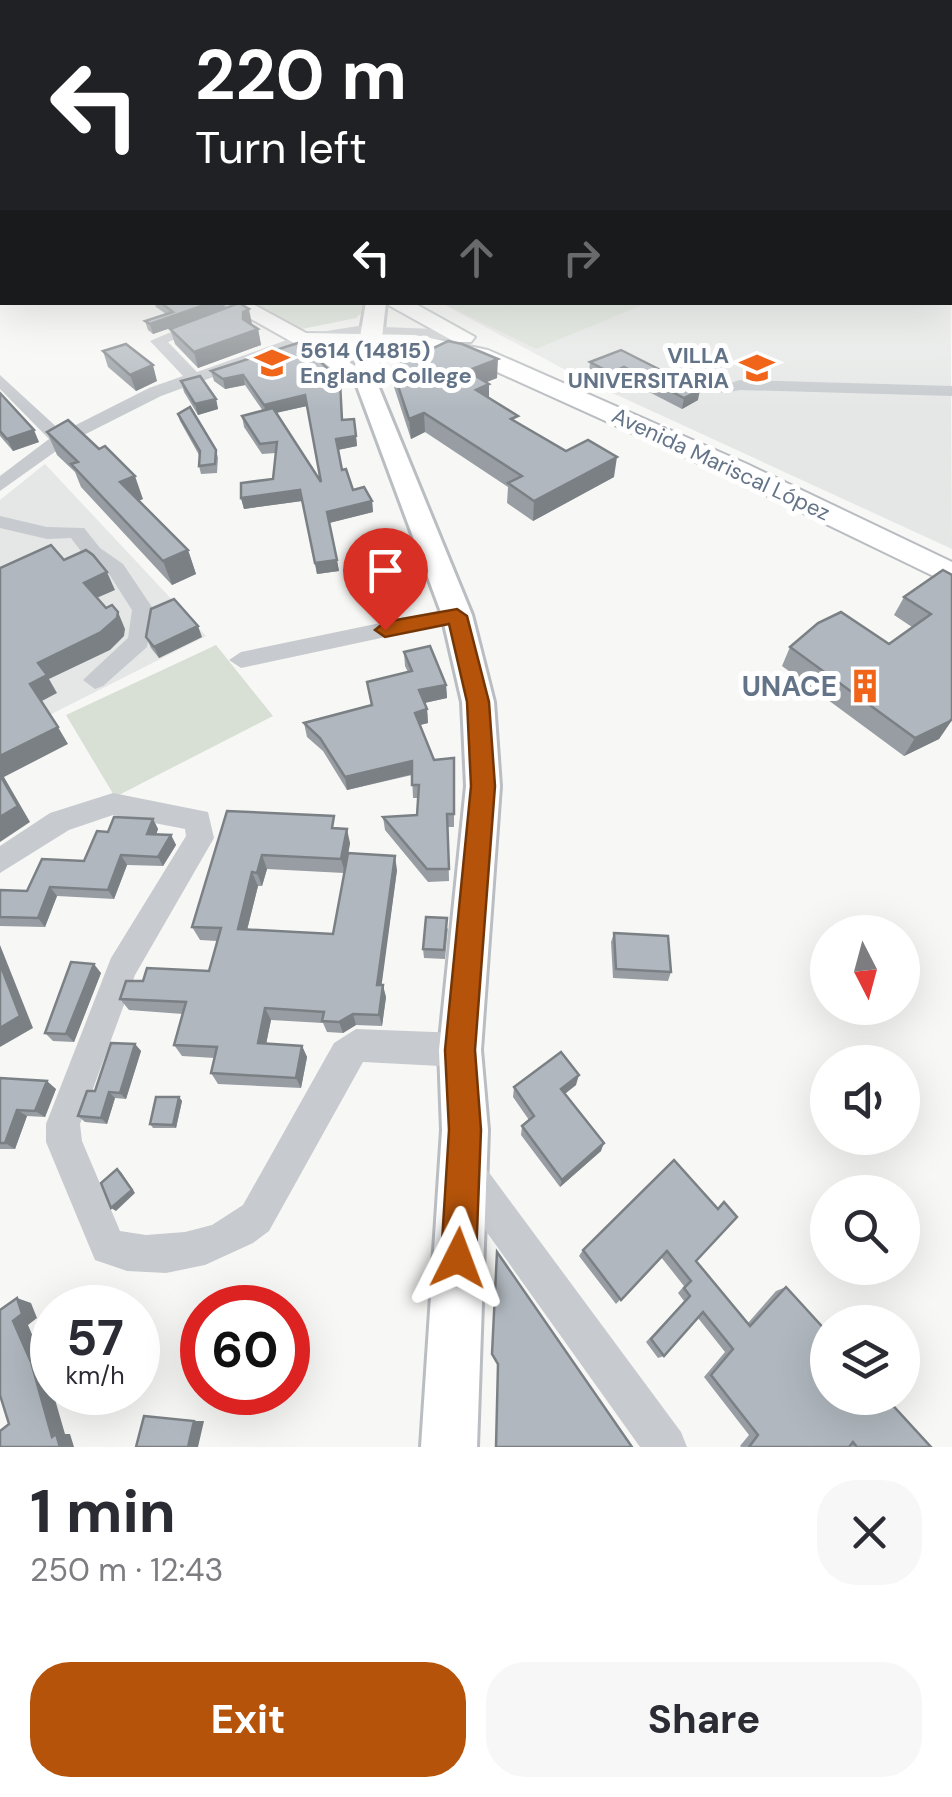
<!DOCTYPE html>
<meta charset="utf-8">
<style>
body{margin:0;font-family:"DM Sans",sans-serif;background:#f7f7f7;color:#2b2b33;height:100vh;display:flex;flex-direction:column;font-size:38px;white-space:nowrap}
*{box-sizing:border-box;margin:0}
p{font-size:32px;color:#7c7c81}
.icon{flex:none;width:55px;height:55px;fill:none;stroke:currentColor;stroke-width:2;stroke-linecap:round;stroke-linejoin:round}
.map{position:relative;height:1447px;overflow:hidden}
.side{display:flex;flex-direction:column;background:#fff;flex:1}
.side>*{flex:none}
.banner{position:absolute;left:0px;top:0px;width:952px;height:305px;box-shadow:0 10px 40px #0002;background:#202124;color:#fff;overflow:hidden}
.needle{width:65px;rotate:174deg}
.fabs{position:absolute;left:810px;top:915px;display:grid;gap:20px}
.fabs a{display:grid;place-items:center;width:110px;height:110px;border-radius:50%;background:#fff;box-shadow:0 10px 40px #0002;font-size:50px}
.speed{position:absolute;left:30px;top:1285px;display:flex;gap:20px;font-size:50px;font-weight:700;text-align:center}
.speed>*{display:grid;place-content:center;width:130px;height:130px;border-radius:50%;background:#fff;box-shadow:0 10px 40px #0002;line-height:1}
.speed small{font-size:25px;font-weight:400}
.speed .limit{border:15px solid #d22;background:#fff;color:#111}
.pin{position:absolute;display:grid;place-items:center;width:85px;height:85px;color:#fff;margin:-102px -42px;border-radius:50% 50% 50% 0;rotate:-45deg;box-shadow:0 0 10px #0007}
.pin .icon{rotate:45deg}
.me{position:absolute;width:110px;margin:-55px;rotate:3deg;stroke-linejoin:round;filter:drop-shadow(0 0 8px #0008)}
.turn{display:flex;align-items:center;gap:35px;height:210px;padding:0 30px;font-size:45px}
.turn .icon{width:130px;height:130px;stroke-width:2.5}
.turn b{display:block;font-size:70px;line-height:85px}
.lanes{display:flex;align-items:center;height:95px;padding:0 30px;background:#0003;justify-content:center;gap:50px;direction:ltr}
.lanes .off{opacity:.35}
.round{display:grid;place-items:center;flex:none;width:105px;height:105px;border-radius:40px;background:#f7f7f7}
.headline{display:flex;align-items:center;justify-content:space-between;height:170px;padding:0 30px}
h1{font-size:60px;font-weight:700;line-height:75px}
.action{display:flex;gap:20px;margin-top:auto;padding:20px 30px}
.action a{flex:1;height:115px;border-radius:40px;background:#b45309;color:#fff;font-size:40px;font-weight:700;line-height:115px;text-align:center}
.action a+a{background:#f7f7f7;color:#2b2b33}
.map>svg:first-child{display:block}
</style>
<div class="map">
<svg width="952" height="1447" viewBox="0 0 952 1447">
<rect width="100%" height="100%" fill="#f7f8f5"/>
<g fill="#e5e7e6">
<polygon points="950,207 952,549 582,379 441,303 950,302"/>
<polygon points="45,464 206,636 0,740 0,500"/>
</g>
<g fill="#d8e0d5">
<polygon points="366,302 367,308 356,318 302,329 250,303"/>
<polygon points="442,303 647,303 536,349"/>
<polygon points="216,645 273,716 115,797 66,715"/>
</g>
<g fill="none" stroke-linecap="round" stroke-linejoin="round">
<g stroke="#babdc2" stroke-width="6">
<polygon id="major" points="366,302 386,302 377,383 472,615 494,702 500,786 481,1050 488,1130 477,1447 421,1447 442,1130 439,1050 466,786 462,702 442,615 357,386 291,340 294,336 308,336 355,366"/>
</g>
<g stroke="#b9bcc0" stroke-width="4">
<g id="highway">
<polygon points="221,302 249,302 306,333 415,335 488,350 747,464 952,562 952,585 727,476 473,361 415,349 301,347"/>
<polygon points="383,302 412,302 475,337 471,342 455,342"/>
</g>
</g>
<g fill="#c7cace" fill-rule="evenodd">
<polygon points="202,319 207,321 207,327 168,342 197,372 301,335 358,326 459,330 467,335 459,340 358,336 304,344 161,396 66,444 0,491 0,476 49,439 0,389 0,375 62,432 149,388 183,376 150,341"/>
<polygon points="740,380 952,386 952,396 740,390 723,393 715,388"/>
<polygon points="0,516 47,527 84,528 100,548 123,564 154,610 147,647 103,686 95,689 83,680 128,638 132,610 109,574 86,558 71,538 47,539 0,528"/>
<polygon points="457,607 468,615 465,620 241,668 229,660 241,652"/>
<polygon points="113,793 208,812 214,838 135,975 80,1124 82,1141 120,1231 146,1235 185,1232 212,1225 243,1205 334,1043 356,1029 460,1033 472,1038 477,1050 472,1062 460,1067 363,1062 269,1231 253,1243 205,1265 166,1273 127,1271 95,1260 46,1142 46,1124 111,958 186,836 185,829 113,815 69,830 0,873 0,846 50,813"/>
<polygon points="466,1154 479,1159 681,1432 687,1447 640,1447 453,1185 448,1172 453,1159"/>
</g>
<use href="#major" fill="#fff" fill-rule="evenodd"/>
<use href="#highway" fill="#fff" fill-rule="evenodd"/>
</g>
<g fill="#979da3" fill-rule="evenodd">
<polygon points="154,302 224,302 225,309 153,334 148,330 145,321 166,314 156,307"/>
<polygon points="252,324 251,325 258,329 261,345 198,368 175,344 170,329"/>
<path d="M301,342L343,420L354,419L357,446L338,450L342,470L353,490L372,501L373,512L329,523L339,571L317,574L302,501L244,509L241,498L273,479L276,453L262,454L244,427L242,416L263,411L245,385L225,389L214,381L211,371ZM307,406L321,482L276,413Z"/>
<polygon points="621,350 698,400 682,409 622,378 609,383 589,373 590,362"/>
<polygon points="103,351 157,381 136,391 108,367"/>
<polygon points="392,368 497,378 486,382 489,384 489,398 518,423 566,451 614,477 533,521 507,503 508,487 425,432 411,439 394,387"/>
<polygon points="181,381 216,399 218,409 198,415 184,392"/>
<polygon points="0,393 39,442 13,451 0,436"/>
<polygon points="178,414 216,450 218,458 217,473 201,474 199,466 199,455 180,421"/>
<polygon points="47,432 143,499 139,500 188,550 196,574 172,585 81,487 75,472 57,455"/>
<polygon points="943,570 952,720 939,739 904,756 782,666 790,647 889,644 912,627 894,615 904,597"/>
<polygon points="146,637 202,637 159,658 151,648"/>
<polygon points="404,652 446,685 447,698 424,703 427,709 428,723 420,725 434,760 454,758 454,827 448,827 449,881 428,882 385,830 383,817 417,815 419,798 413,798 412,775 347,790 323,751 307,737 304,723 371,705 367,682 408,672 405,666"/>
<path d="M227,811L337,828L350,843L348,853L397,870L381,985L386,997L382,1026L356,1025L343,1033L327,1032L323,1023L271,1020L266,1044L302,1046L307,1057L301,1088L218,1084L211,1073L215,1058L182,1056L174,1045L183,1014L129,1010L120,999L143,981L209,971L217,941L200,940L192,927ZM267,869L344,873L333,934L247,930L258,886H262Z"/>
<polygon points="153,819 158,829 156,834 171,835 176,845 163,866 127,865 114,899 57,896 45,927 0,926 0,890 27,891 84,861 108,832"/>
<polygon points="448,928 445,959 424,958 423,949"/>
<polygon points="614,933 671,972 668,981 613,978 611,942"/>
<polygon points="101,973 74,1042 53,1041 45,1033"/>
<polygon points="135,1044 141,1051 126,1099 115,1098 107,1124 85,1122 78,1116 95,1091"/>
<polygon points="0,1078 56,1089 45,1117 27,1116 15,1149 0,1149"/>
<polygon points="576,1085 565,1094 601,1151 560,1187 521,1135 522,1126 529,1120 513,1097 514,1087"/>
<polygon points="179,1097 182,1101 176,1128 153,1128 150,1124"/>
<polygon points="674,1160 696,1261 748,1323 776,1291 786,1287 931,1447 741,1447 740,1446 749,1435 704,1377 725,1352 698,1318 664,1356 658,1358 646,1342 684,1301 678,1293 684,1286 661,1257 616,1304 579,1256 583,1250"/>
</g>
<g fill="#7b8085">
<polygon points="213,302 224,302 225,309 153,334 150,324"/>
<polygon points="249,309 252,324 246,328 258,329 261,345 198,368 194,352 243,319 243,312"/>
<polygon points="498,359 497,378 467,390 467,371"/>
<polygon points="153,365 157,381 136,391 130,375"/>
<polygon points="624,367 622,378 609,383 611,373"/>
<polygon points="243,375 245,385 225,389 223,379"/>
<polygon points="489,384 489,404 476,390"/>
<polygon points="700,390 698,400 682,409 684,398"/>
<polygon points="305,395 307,406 266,415 264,405"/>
<polygon points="216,399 218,409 198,415 195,404"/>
<polygon points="424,413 425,432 411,439 409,419"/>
<polygon points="34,430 39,442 13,451 7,439"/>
<polygon points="356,436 357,446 337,450 336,439"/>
<polygon points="617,457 614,477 533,521 534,501"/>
<polygon points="135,476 143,499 129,505 120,482"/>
<polygon points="300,490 302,501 244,509 241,498"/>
<polygon points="372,501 373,512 329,523 327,512"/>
<polygon points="188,550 196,574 172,585 163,561"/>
<polygon points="337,560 339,571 317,574 315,563"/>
<polygon points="107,572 115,590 92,600 84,583"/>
<polygon points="118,612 125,629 124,636 110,650 49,679 57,693 40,702 30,684 38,663"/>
<polygon points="198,626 202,637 159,658 154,647"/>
<polygon points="446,685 447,698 420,704 419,690"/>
<polygon points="427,709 428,723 416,726 415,713"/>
<polygon points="952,720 939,739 904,756 915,738"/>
<polygon points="58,727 68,744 4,777 30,822 0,842 0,756"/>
<polygon points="412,761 413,774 347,790 345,777"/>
<polygon points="153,819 158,829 153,844 147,834"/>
<polygon points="347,829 350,843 345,873 341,859"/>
<polygon points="171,835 176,845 163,866 158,857"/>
<polygon points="121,855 127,865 114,899 108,890"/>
<polygon points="262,855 267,869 262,886 257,873"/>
<polygon points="395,856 397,870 380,997 377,985"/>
<polygon points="252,872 258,886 244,942 238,929"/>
<polygon points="50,887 57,896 45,927 38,918"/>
<polygon points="0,945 33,1028 0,1047"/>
<polygon points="94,964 101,973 74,1042 66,1034"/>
<polygon points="383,985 386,997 382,1026 379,1015"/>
<polygon points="265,1008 271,1020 264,1054 258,1043"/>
<polygon points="353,1014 356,1025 343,1033 339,1022"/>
<polygon points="135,1044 141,1051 126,1099 120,1093"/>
<polygon points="302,1046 307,1057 301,1088 296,1078"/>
<polygon points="579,1075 576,1085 559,1098 561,1089"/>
<polygon points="47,1081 56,1089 45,1117 35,1111"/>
<polygon points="109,1092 115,1098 107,1124 101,1118"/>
<polygon points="179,1097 182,1101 176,1128 173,1125"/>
<polygon points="17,1110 27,1116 15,1149 5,1143"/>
<polygon points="604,1143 601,1151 560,1187 562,1180"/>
<polygon points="117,1169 121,1172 135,1193 116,1211 111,1208"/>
<polygon points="17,1298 31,1303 37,1318 28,1325 45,1365 65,1434 70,1434 74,1447 60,1447 52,1437 13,1321"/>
<polygon points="194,1421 204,1421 198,1447 188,1447"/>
</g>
<g fill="#b0b7be" stroke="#7b8085" stroke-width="2.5">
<rect x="0" y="207" width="2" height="80"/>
<polygon points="160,302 213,302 150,324 145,321 173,312"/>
<polygon points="239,303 249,309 243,312 243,319 258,329 194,352 170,329"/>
<polygon points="448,341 462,344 498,359 467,371 489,384 476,390 518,416 511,419 566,451 588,440 617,457 534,501 508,483 522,476 424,413 409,419 392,368"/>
<polygon points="301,342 340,381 342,420 354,419 356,436 336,439 342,470 346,469 353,490 364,487 372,501 327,512 337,560 315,563 300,490 241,498 241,483 273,479 277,442 260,444 242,416 273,408 321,482 305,395 264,405 243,375 223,379 211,371"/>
<polygon points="126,344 153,365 130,375 103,351"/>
<polygon points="621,350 700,390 684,398 624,367 611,373 590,362"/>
<polygon points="200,376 216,399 195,404 181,381"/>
<polygon points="0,393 34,430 7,439 0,431"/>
<polygon points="190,407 216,450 215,464 199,466 200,451 178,414"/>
<polygon points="68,420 99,449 105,446 135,476 120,482 188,550 163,561 71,464 78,462 47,432"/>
<polygon points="51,545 64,560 86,550 93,555 107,572 84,583 106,608 112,605 118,612 117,618 101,632 38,663 47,675 30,684 58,727 0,756 0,568"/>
<polygon points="943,570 952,575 952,719 950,721 915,738 790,647 818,623 841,612 889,644 931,614 904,597"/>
<polygon points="174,599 198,626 154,647 146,637 151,609"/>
<polygon points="430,646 446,685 419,690 427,709 415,713 434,760 454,758 454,814 447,814 449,869 427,869 383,817 417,815 419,785 412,785 412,761 345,777 320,738 304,723 372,705 367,682 412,671 404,652"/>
<polygon points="0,775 18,806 0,817"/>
<polygon points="227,811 334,816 332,828 347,829 341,859 262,855 257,873 252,872 238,929 333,934 348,853 395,856 377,985 383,985 379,1015 353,1014 339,1022 322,1021 324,1012 265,1008 258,1043 302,1046 296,1078 211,1073 217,1047 174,1045 186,1002 120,999 126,981 143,981 147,968 209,971 221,928 192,927"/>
<polygon points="114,817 153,819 147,834 171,835 158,857 121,855 108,890 50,887 38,918 0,917 0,890 27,891 42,859 84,861 97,831 108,832"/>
<polygon points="426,917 447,918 444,950 423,949"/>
<polygon points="614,933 668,936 671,972 616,969"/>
<polygon points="71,962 94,964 66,1034 45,1033"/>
<polygon points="0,964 20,1016 0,1028"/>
<polygon points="111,1043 135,1044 120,1093 109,1092 101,1118 78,1116 87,1091 95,1091"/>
<polygon points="561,1052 579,1075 561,1089 604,1143 562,1180 522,1126 534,1116 514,1087"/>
<polygon points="0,1078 47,1081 35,1111 17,1110 5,1143 0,1143"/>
<polygon points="156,1097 179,1097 173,1125 150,1124"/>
<polygon points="674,1160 718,1209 724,1202 737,1217 696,1261 750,1326 786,1287 828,1333 828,1398 886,1398 931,1447 857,1447 853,1442 849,1447 749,1447 758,1435 711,1375 733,1349 703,1312 664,1356 651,1339 690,1296 684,1288 691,1281 667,1251 621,1300 583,1250"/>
<polygon points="117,1169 132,1190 111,1208 101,1183"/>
<polygon points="497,1252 632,1447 496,1447 498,1364 492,1354"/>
<polygon points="17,1298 22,1314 13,1321 31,1362 52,1437 56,1434 60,1447 0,1447 0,1431 9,1424 0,1395 0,1310"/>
<polygon points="144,1416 194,1421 188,1447 136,1447"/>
</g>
<linearGradient id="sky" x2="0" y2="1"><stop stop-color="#99bedf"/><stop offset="0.5" stop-color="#fbfcfa"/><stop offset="1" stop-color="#fbfcfa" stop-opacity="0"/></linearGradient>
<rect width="952" height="410" fill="url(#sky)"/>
<polygon fill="#b45309" stroke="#753606" stroke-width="2.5" points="457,609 467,616 489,702 495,786 475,1050 481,1130 476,1258 471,1271 458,1276 446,1271 441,1258 449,1130 445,1050 471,786 467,702 449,624 385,637 375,630 385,622"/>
<defs>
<g id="school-bare" transform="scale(2.7)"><path d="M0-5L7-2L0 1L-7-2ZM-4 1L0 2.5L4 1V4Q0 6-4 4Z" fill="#f1651b" stroke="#fff" stroke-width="2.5" paint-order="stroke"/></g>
<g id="university-bare" transform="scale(2.7)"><path d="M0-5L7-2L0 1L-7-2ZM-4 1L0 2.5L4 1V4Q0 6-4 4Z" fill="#f1651b" stroke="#fff" stroke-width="2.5" paint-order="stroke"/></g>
<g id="building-bare" transform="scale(2.7)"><path d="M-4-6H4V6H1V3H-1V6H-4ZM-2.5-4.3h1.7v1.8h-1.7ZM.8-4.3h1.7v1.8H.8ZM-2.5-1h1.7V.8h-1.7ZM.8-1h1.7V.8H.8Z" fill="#f1651b" stroke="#fff" stroke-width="2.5" paint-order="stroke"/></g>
</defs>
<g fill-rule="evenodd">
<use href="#school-bare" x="272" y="363"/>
<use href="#university-bare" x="757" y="368"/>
<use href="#building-bare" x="865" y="686"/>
</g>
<g text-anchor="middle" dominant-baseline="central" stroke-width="10" stroke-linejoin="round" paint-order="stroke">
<g font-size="22" font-weight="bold" fill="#647488" stroke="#fff" text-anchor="start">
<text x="300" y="350">5614 (14815)<tspan x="300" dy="25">England College</tspan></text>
<text x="729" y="355" text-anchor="end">VILLA<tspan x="729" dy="25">UNIVERSITARIA</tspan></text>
</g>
<g font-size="22" fill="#647488" stroke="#fff">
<text transform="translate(721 464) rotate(25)">Avenida Mariscal López</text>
</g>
<g font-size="28" font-weight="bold" fill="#647488" stroke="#fff" text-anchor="end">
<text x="837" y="686">UNACE</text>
</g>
</g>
</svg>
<div class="fabs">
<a><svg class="needle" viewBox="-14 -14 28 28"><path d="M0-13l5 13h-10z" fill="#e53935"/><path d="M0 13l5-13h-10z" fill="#7c7c81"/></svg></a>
<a><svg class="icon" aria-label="sound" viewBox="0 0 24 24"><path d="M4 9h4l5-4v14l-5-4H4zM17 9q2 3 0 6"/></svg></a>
<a><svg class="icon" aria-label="search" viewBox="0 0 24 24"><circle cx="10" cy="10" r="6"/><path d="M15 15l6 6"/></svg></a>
<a><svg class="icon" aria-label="layers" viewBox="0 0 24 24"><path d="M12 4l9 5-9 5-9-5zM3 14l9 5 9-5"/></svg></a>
</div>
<div class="speed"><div>57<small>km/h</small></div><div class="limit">60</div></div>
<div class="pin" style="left:385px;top:630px;background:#d93025"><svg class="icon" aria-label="arrive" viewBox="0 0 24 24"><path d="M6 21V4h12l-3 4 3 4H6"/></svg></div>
<svg class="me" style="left:458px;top:1258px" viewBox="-20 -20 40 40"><path d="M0-17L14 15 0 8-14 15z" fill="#b45309" stroke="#fff" stroke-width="4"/></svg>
<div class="banner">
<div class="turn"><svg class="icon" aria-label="left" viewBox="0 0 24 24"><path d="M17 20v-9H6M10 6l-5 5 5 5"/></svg><div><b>220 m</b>Turn left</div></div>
<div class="lanes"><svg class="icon" aria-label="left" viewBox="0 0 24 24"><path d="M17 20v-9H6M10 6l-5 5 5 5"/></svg><svg class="icon off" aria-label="ahead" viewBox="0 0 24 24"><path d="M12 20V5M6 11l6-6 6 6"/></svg><svg class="icon off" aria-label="right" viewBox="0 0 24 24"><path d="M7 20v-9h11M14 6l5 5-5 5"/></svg></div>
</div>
</div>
<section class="side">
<div class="headline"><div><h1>1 min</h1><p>250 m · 12:43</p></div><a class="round"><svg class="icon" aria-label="close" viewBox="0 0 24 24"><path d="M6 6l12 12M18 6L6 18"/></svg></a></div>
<div class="action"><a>Exit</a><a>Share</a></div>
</section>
